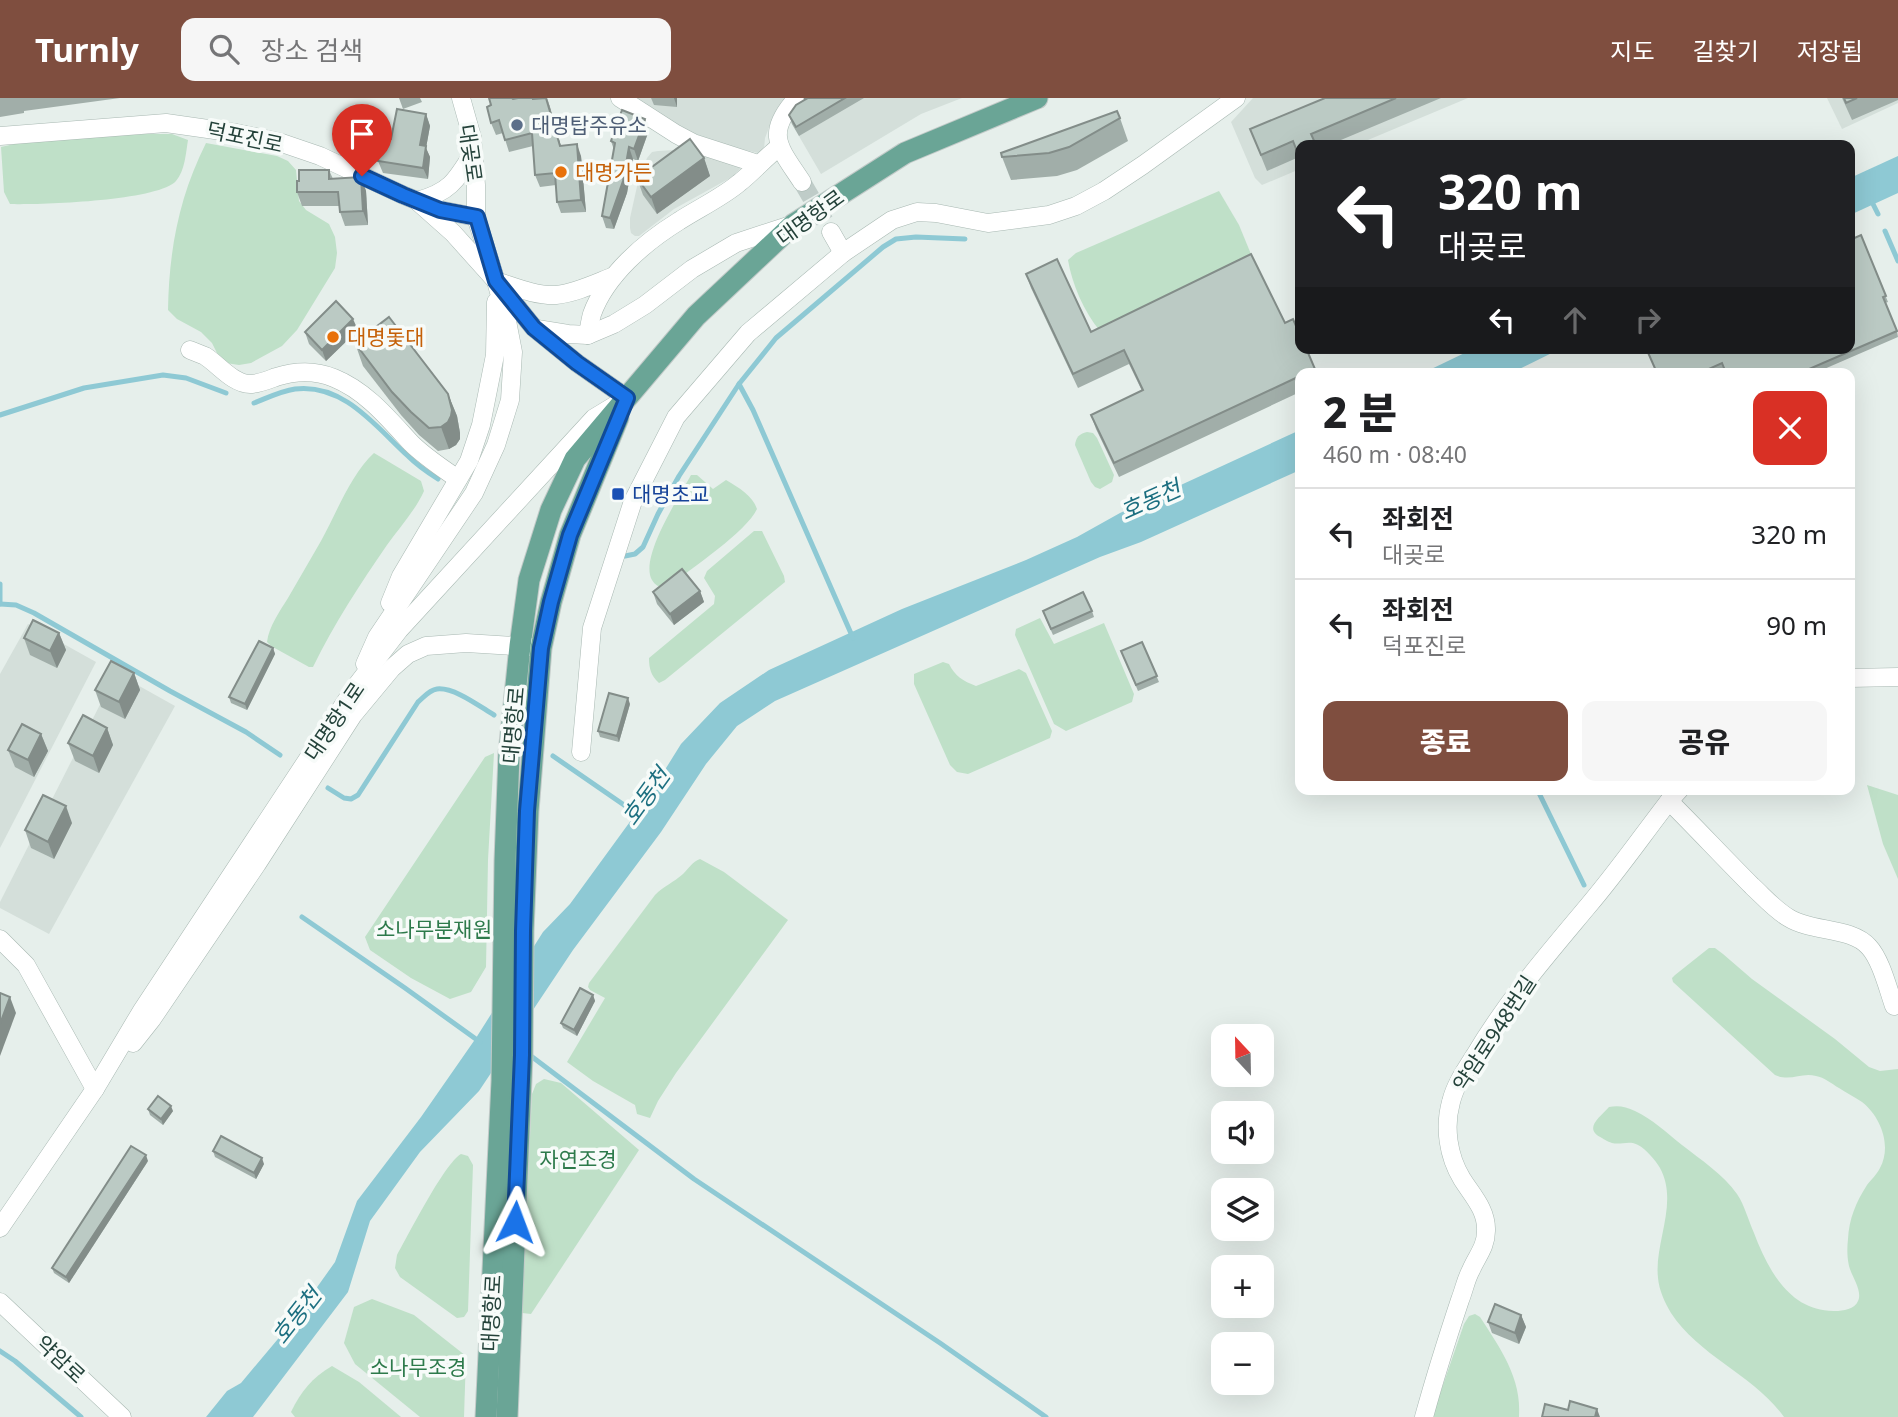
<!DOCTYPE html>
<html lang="ko">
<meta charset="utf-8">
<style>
body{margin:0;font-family:"Noto Sans","Noto Sans KR",sans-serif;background:#f6f6f6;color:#202124;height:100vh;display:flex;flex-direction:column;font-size:26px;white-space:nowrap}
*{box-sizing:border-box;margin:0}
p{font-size:23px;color:#757577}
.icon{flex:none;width:38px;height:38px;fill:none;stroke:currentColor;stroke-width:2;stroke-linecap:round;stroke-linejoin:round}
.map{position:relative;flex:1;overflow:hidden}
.panel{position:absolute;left:1295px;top:270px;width:560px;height:427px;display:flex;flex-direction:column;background:#fff;border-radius:14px;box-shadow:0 7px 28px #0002}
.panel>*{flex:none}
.guide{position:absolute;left:1295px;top:42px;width:560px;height:214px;border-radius:14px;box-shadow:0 7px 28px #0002;background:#202124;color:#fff;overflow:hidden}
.needle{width:46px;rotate:338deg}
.buttons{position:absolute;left:1211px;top:926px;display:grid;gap:14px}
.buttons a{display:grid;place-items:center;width:63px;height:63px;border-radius:14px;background:#fff;box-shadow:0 7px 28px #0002;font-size:35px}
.pin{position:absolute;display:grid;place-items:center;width:60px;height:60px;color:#fff;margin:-72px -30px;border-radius:50% 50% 50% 0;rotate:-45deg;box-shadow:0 0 7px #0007}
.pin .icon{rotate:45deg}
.me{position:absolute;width:77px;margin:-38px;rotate:3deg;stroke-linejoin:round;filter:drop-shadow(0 0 5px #0008)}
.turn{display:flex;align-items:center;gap:24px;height:147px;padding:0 28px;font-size:32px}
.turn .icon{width:91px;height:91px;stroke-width:2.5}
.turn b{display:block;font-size:49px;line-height:60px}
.lanes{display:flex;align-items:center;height:66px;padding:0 28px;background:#0003;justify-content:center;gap:35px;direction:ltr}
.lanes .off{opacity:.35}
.round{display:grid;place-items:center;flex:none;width:74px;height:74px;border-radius:14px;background:#f6f6f6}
.overview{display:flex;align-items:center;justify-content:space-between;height:119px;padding:0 28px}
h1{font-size:42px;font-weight:800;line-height:52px}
.cta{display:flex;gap:14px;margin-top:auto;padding:14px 28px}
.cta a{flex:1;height:80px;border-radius:14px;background:#7f4e3f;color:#fff;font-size:28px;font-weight:800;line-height:80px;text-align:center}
.cta a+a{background:#f6f6f6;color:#202124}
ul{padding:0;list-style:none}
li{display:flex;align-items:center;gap:21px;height:91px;padding:0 28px;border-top:2px solid #e0e0e0}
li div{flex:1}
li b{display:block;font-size:26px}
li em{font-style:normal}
header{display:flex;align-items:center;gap:42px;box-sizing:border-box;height:98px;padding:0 35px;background:#7f4e3f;color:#fff}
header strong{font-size:33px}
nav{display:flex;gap:38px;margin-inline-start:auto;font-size:24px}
.search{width:490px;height:63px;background:#f6f6f6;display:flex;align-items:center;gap:18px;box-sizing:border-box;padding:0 24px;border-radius:14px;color:#757577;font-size:26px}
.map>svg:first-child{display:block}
</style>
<header>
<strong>Turnly</strong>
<div class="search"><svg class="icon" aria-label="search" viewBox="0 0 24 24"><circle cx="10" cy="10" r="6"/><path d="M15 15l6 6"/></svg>장소 검색</div>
<nav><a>지도</a><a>길찾기</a><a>저장됨</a></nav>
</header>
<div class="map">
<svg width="1898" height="1319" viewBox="0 0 1898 1319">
<rect width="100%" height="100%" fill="#e6efeb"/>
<g fill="#d4dfda">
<polygon points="636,0 788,0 770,27 765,40 764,51 758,55 719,46 687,32 657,15"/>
<polygon points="812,0 962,0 921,16 821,76 789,21"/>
<polygon points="1253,0 1468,0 1356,47 1300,47 1300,71 1262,87 1255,80 1231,24"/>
<polygon points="1827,0 1898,0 1898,5 1842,31"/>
<polygon points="675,52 692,55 740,66 740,71 732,79 674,111 639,138 635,138 631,135 630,130 630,120 638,84 647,60 652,54 658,53"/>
<polygon points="28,526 96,564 0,750 0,576"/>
<polygon points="116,575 175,608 49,836 0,810 0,804"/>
</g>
<g fill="#bfe0c8">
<path d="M148,36H172L188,42C186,54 185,73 176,83C158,103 39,107 10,106L4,94L1,49C48,37 100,37 148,36Z"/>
<path d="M206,45L277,58L288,63L296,72L299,103L306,112L329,126L335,139L337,155L335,170L297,232L282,248L251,265L239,267L226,265L218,257L212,245L201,234L177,221L168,212C169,152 179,99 206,45Z"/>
<path d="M1219,93L1239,127L1253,161L1100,233C1084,214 1072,186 1068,162L1076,155Z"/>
<path d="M1087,334L1093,335L1097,340L1114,377L1112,384L1100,391L1095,389L1091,384L1075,347C1076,339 1079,336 1087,334Z"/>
<path d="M374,355L421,383L424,393C415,413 399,430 387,447C360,486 334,526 313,569H309L271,548L267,544C269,528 280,513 288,500C299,481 310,462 321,443C336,416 351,376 374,355Z"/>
<path d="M691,377H697L713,391L726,382C738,389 753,398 757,411C747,433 691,471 670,487C662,490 657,490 652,482C639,460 679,399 691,377Z"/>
<path d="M754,433H762L784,478L785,484L665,582L659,585C651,578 649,570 649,560L714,506L715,498L704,480L707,473Z"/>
<polygon points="1040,520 1054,546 1104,525 1134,596 1132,604 1066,633 1054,626 1015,537 1016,531"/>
<path d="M943,564L949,566C955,578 963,583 976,588L1019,571L1026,575L1052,633L1050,640L968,676L957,674L950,667L914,586V576Z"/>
<polygon points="494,655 488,762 486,869 471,894 450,901 411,880 370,852 365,839 485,659"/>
<polygon points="1867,687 1898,697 1898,781 1883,746"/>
<path d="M700,761L724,774L788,822L676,975L658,1003L650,1020L637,1016L635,1007L593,983L567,964L605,900L590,892L588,889L589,885L655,797C664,788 674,784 683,776C689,770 692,764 700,761Z"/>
<path d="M1709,850H1715L1723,856L1752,881L1835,941L1869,969L1880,973L1898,971V1319H1784C1754,1277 1700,1259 1671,1215C1665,1205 1659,1192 1658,1180C1654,1144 1679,1105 1660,1070C1656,1063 1646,1051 1638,1047C1630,1042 1621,1047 1612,1045C1611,1045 1603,1041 1602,1040C1583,1031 1599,1020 1609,1009C1619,1007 1626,1009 1635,1013C1652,1021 1667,1035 1682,1047C1701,1062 1723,1076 1737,1096C1745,1108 1748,1122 1754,1135C1768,1172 1790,1214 1835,1213C1843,1213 1855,1211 1858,1203C1863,1193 1851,1177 1849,1168C1847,1159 1847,1150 1848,1141C1849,1121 1856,1104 1867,1087C1871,1082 1877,1076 1880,1070C1892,1048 1881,1019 1862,1004C1855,999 1846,995 1839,990C1832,986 1824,979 1816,978C1801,974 1791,984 1775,977L1673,884L1672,880L1675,877Z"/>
<polygon points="544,981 561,985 639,1052 531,1216 522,1215 532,996 536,986"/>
<path d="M461,1056L468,1058L473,1067L468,1213L464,1219L457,1220L400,1179L395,1170L397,1157C409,1136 444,1066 461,1056Z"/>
<polygon points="372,1201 414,1217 466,1258 464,1319 420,1319 355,1266 344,1245 354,1209"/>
<path d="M1475,1216L1480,1219C1500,1250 1522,1280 1519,1319H1432L1464,1226L1469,1218Z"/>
<path d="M332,1268L359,1284L401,1319H295L291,1314C301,1293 312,1280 332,1268Z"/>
</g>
<g fill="#8ec9d4">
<polygon points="1898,58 1898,95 1850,117 1850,80"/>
<polygon points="1475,250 1562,250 1511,275 1423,275"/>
<polygon points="1300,332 1300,372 1141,444 1100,459 775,603 737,628 706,666 661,734 573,852 479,993 420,1054 370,1123 348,1194 253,1319 206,1319 227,1293 241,1285 293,1223 335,1164 357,1103 421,1019 476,940 543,834 570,806 648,699 681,646 720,605 769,572 902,511 1026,462 1077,439 1120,415"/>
</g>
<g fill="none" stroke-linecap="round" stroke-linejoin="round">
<g stroke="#8ec9d4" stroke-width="5">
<polyline points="1870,100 1878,116"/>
<polyline points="1885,133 1898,163"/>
<path d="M254,305C267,300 281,293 295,291C344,285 376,329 408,358C417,367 427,374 438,381"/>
<polyline points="0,317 84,290 163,277 186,280 226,295"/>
<polyline points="625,458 635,456 643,449 658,416 679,378 739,286"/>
<polyline points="0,486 0,506"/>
<polyline points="0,506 16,507 34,515 170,593 246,634 280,657"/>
<polyline points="853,540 753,312 739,286 776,240 883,149 896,141 916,139 965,141"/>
<polyline points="553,658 640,718"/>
<path d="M328,690L344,700L351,701L358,697L418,604C424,599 429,592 437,591C454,589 479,608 494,617"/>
<polyline points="1537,691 1584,787"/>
<polyline points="302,819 405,890 480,944"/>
<polyline points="527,955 694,1081 940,1245 1046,1319"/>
<polyline points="0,1253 15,1263 81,1319"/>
</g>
<polyline stroke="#bfccc8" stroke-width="18" stroke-dasharray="18 9" stroke-linecap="butt" points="802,84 831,134"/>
<g stroke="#a8b8b2" stroke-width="19">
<g id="minor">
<polyline points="620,0 676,36 693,45 758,66"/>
<path d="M797,0C764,36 779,49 802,84"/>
<polyline points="0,38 166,25 236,35 279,44 320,58 403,97 440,112 476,119"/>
<path d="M417,103C450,94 456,83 473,55"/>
<polyline points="831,134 843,155 892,122 917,114 936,115 988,125 1049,117 1076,108 1104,93 1143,67 1236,0"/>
<path d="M496,183C515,189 536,198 556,197C576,195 596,185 614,178"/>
<polyline points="537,231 568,236 588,237 614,226 645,207 692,171 736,145 794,126"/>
<path d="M588,237C589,230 590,223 592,216C606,177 645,144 679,123C699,110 721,100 739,85C753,74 765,60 779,49"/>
<path d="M190,252C195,254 200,256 205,258C218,266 233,286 250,286C259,286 268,282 276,279C295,273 315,272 334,280C366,293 388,320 411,345C425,359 442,370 458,381"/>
<polyline points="390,505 401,478 469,363 481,327 495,257 496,204"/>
<polyline points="365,566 377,539 474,395 496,347 510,302 513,254 507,223 496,183 453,135 417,103"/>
<polyline points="1850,580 1898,579"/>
<polyline points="581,654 592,530 633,403 676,319 748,235 843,155"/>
<path d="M1669,703C1697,731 1724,760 1752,788C1764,799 1775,812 1789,820C1811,834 1852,829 1869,849C1881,862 1888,891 1894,908"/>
<polyline points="0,841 26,867 95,991"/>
<polyline points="133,945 152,921 257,766 353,617 392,570 408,556 426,548 466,545 531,549"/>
<polyline points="0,1130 95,991 141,914 356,588 399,532 594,320 627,300 577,265 534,230 496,183 476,119 476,87 472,39 461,0"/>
<polyline points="0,1204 122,1319"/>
<path d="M1424,1319C1435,1279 1447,1241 1460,1202C1464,1192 1466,1181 1471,1172C1477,1158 1486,1149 1486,1133C1487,1112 1472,1097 1462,1081C1448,1058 1444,1029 1451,1004C1455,987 1466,971 1475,957C1507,903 1548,856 1588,808C1617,774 1642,738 1669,703L1680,691"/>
</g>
</g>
<g stroke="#c2cac8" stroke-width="23">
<g id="major">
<polyline points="486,1319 502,983 505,763 509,656 520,548 529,482 551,412 575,361 696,218 794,126 905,55 1037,0"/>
<polyline points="507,1319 522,957 523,833 528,713 541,550 551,504 570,437 618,320"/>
</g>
</g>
<use href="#minor" stroke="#fff" stroke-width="18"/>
<use href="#major" stroke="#6aa596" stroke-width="21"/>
</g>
<g fill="#a1aea9">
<polygon points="0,0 120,0 24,13 24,15 0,19"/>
<polygon points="399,0 420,0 422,4 403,11"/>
<polygon points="547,0 561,48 581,58 586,114 561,115 557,104 556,87 540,89 535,77 533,48 509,54 503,35 496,37 491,25 513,1"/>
<polygon points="651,0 677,0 677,9 654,7"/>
<polygon points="804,0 864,0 799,38 792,26 789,17 805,1"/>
<polygon points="1325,0 1441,0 1329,47 1300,47 1300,63 1299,59 1267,73 1250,31"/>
<polygon points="1842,0 1898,0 1898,2 1852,22"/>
<polygon points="426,16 430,28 426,50 430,59 428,81 383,75 378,63 391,41"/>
<polygon points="1120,20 1128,43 1077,72 1057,78 1011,82 1002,59"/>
<polygon points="649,32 638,63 633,61 627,95 614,131 606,130 602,118 614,52 611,43"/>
<polygon points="704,60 710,78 657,116 643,97 637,80"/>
<polygon points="329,72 333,81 361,79 366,93 368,127 345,128 340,114 339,108 302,108 297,94"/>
<polygon points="1861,137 1888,204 1885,205 1897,233 1898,239 1815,275 1726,275 1724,271 1715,275 1656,275"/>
<polygon points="1026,176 1091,234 1285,225 1306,250 1317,275 1300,275 1300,294 1119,379 1096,331 1091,317 1142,293 1129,266 1078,290 1031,190"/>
<polygon points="358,232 326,263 309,246 305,234"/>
<polygon points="355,245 448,296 457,318 460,335 460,341 456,347 449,351 438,353 419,337 401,317 363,268"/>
<polygon points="700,493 704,504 674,527 657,506 653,494"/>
<polygon points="1092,513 1094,519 1053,537 1045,519"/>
<polygon points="59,535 66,552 57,570 30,557 24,540"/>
<polygon points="1142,544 1159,584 1138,593 1121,553"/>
<polygon points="273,550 275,556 247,612 231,605 229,599"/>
<polygon points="134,575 140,592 125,621 101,609 95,592"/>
<polygon points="630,606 619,644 600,639 598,633"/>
<polygon points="107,630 113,647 99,675 75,663 68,645"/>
<polygon points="41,636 48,653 34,679 15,669 8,652"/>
<polygon points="72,725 54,761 31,750 25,732"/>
<polygon points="593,897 595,903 577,938 563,930 561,925"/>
<polygon points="148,1011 173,1013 163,1027 150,1017"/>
<polygon points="213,1053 264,1066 256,1081 215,1059"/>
<polygon points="148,1063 69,1185 54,1175 52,1170"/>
<polygon points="1521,1217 1526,1229 1519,1246 1492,1235 1488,1224"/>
</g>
<g fill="#838d89">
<polygon points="547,0 550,9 564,60 560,48"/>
<polygon points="674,0 677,0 677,9"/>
<polygon points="426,16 430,28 426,50 430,59 428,81 423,70 420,47"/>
<polygon points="645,21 649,32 638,63 634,51"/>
<polygon points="577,46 581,58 586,114 581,102"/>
<polygon points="629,49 633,61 627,95 614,131 610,120"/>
<polygon points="704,60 710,78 657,116 651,99"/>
<polygon points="361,79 366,93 368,127 363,113"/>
<polygon points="353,221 358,232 326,263 322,252"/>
<polygon points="448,296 457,318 460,335 460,341 456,347 449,351 441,329"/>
<polygon points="700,493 704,504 674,527 670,516"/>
<polygon points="59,535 66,552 57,570 50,553"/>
<polygon points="273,550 275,556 247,612 245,606"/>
<polygon points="134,575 140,592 125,621 119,604"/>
<polygon points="628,600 630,606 619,644 617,638"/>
<polygon points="107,630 113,647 99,675 93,658"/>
<polygon points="41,636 48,653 34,679 28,662"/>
<polygon points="66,708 72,725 54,761 48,744"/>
<polygon points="593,897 595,903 577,938 574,932"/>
<polygon points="10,899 16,915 0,958 0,926"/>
<polygon points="171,1008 173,1013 163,1027 161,1021"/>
<polygon points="146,1057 148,1063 69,1185 66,1179"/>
<polygon points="262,1060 264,1066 256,1081 254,1075"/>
<polygon points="1521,1217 1526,1229 1519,1246 1515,1235"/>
<polygon points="1597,1311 1600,1319 1595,1319"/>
</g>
<g fill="#bbcac4" stroke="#838d89" stroke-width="2">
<polygon points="489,0 512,0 513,1 518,0 533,0 533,1 546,0 560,48 577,46 581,102 557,104 555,75 535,77 532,35 505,42 499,22 491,25 487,9 491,7"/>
<polygon points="804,0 845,0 796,29 789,17 796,7 806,1"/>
<polygon points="1325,0 1396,0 1311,36 1316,47 1300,47 1300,61 1293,43 1261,57 1250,31"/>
<polygon points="1844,0 1857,0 1846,5"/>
<polygon points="397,11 426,16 420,47 426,48 423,70 378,63 381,40 391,41"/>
<polygon points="622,12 645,21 634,51 629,49 623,83 610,120 602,118 615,45 611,43"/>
<polygon points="1117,13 1120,20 1069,49 1049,55 1002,59 1001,55"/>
<polygon points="690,41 704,60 651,99 637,80"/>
<polygon points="299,72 329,72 329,81 361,79 363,113 340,114 338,94 297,94 297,83 299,83"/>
<polygon points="1861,137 1886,198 1883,199 1897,233 1800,275 1726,275 1722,265 1700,275 1657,275 1646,250 1850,250 1850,142"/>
<polygon points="1251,156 1285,225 1293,221 1300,237 1300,250 1306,250 1315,271 1308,275 1300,275 1300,278 1114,365 1091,317 1143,292 1124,252 1073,276 1026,176 1057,161 1091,234"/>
<polygon points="336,203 353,221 322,252 305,234"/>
<polygon points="389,219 448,296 452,312 451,318 448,324 441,329 429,330 411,314 392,294 355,245"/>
<polygon points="682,471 700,493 670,516 653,494"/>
<polygon points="1083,494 1092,513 1051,531 1043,513"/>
<polygon points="33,522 59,535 50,553 24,540"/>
<polygon points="259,543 273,550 245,606 229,599"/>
<polygon points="1142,544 1157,578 1136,587 1121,553"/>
<polygon points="111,563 134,575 119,604 95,592"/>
<polygon points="609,595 628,600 617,638 598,633"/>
<polygon points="83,617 107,630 93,658 68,645"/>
<polygon points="22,626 41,636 28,662 8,652"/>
<polygon points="43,697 66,708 48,744 25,732"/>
<polygon points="580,890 593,897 574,932 561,925"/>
<polygon points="0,895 10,899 0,926"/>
<polygon points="158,998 171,1008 161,1021 148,1011"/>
<polygon points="221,1038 262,1060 254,1075 213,1053"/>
<polygon points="131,1048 146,1057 66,1179 52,1170"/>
<polygon points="1495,1206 1521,1217 1515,1235 1488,1224"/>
<polygon points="1570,1303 1597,1311 1595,1319 1542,1319 1545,1306 1568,1312"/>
</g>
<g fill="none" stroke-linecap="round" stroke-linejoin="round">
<g stroke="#114b97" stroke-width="18">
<polyline id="route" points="362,78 403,97 440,112 477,119 496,183 534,230 577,265 627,300 570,437 551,504 541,550 527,713 523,833 522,957 515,1124"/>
</g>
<use href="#route" stroke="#1a73e8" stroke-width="12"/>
</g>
<circle fill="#5c6f8a" stroke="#f7fbf9" stroke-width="2.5" cx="517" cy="27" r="7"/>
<g fill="#e8710a" stroke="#f7fbf9" stroke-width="2.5">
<circle cx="561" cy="74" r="7"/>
<circle cx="333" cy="239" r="7"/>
</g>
<rect fill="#1a4fb4" stroke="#f7fbf9" stroke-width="2.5" x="611" y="389" width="14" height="14" rx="3.5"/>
<g text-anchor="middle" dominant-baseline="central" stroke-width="7" stroke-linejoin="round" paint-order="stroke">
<g font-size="21" fill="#4e5e75" stroke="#f7fbf9" text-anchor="start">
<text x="531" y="27">대명탑주유소</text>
</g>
<g font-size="21" fill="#24423a" stroke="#f7fbf9">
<text transform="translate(245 39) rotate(12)">덕포진로</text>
<text transform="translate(471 55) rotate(82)">대곶로</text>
<text transform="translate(810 119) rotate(-36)">대명항로</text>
<text transform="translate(334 623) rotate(-56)">대명항1로</text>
<text transform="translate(513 627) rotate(-85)">대명항로</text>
<text transform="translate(1494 935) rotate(-57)">약암로948번길</text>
<text transform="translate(491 1215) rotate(-87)">대명항로</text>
<text transform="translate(61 1261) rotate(43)">약암로</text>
</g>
<g font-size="21" fill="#c56008" stroke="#f7fbf9" text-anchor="start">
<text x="575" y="74">대명가든</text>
<text x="347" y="239">대명돛대</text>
</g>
<g font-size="21" fill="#164399" stroke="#f7fbf9" text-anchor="start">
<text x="632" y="396">대명초교</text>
</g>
<g font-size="21" fill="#2d7a4b" stroke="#f7fbf9">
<text x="434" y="831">소나무분재원</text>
<text x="578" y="1061">자연조경</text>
<text x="418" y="1269">소나무조경</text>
</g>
<g font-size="23" font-style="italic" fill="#1c6f80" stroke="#f7fbf9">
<text transform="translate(1150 401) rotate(-24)">호동천</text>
<text transform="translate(645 698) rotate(-54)">호동천</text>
<text transform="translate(296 1217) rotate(-52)">호동천</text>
</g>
</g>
</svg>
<div class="buttons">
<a><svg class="needle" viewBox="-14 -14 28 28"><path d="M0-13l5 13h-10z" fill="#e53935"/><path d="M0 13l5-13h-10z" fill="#757577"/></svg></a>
<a><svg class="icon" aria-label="sound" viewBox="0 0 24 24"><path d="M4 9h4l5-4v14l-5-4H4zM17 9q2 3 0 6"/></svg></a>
<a><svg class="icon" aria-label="layers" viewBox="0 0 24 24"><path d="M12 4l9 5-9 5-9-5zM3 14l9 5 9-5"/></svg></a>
<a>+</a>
<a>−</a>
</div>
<div class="pin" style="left:362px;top:78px;background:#d93025"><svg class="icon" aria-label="arrive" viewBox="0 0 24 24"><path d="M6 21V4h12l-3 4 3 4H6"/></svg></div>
<svg class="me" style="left:515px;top:1124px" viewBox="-20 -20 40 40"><path d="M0-17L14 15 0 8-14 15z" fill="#1a73e8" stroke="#fff" stroke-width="4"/></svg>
<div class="guide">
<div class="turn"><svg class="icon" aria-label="left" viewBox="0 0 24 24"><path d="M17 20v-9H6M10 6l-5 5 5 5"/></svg><div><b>320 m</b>대곶로</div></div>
<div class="lanes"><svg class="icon" aria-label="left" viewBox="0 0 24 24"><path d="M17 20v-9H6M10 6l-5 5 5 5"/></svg><svg class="icon off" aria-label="ahead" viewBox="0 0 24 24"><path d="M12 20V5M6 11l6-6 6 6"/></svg><svg class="icon off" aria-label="right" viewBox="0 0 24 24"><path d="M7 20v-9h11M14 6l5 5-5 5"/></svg></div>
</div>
<section class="panel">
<div class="overview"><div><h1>2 분</h1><p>460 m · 08:40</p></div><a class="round" style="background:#d93025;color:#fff"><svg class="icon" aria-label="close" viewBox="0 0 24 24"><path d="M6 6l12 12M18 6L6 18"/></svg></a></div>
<ul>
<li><svg class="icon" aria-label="left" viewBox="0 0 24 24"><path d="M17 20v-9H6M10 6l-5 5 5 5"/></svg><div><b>좌회전</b><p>대곶로</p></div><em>320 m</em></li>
<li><svg class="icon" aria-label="left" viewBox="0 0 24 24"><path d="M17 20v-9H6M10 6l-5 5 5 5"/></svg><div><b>좌회전</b><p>덕포진로</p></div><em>90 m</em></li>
</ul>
<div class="cta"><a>종료</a><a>공유</a></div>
</section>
</div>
